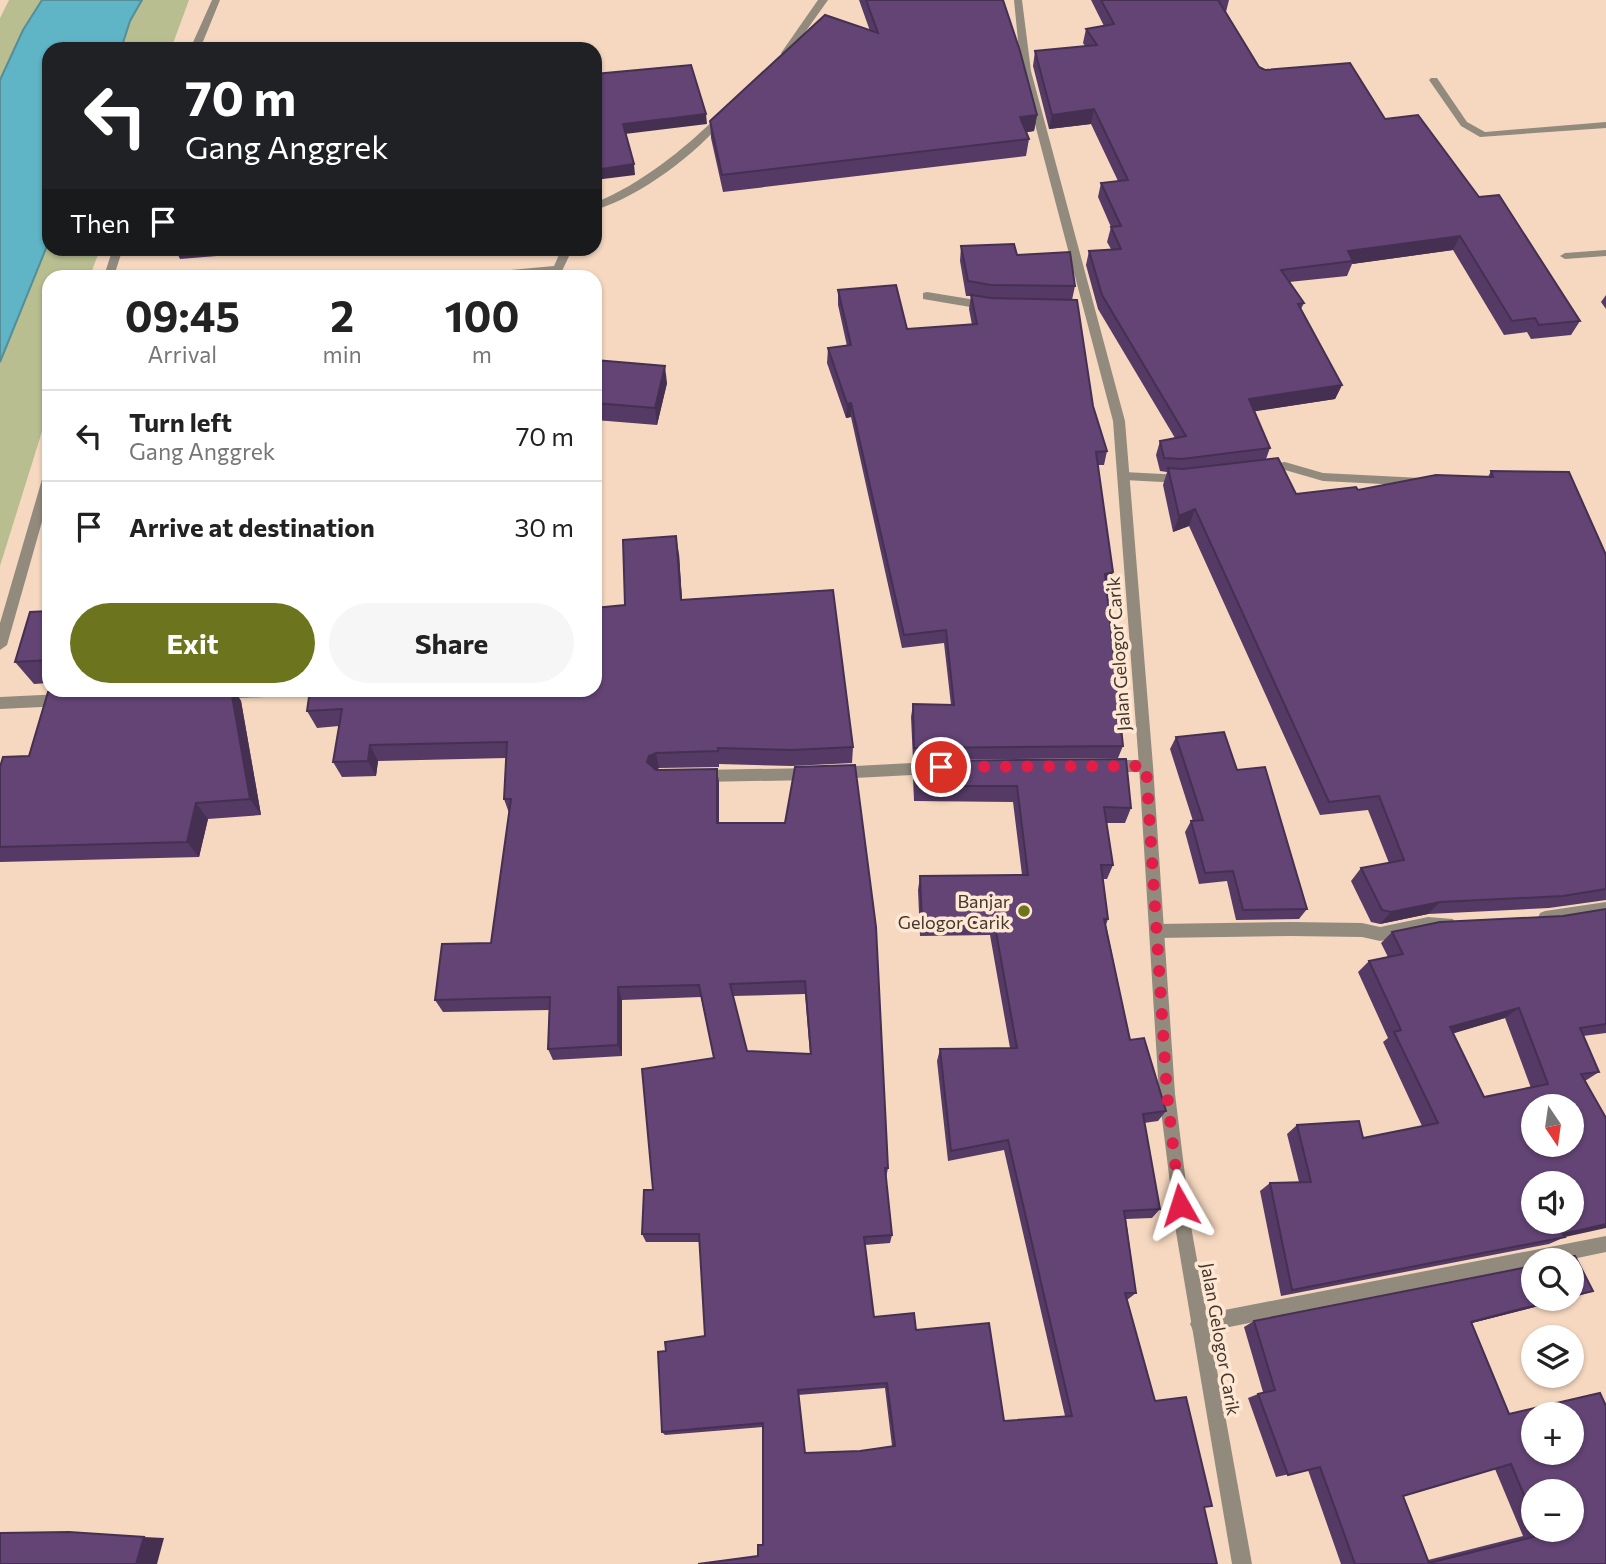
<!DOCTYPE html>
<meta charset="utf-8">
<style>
body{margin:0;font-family:Commissioner,sans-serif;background:#f6f6f6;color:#222;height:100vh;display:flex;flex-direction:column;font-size:26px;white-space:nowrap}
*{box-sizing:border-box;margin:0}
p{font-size:23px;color:#767676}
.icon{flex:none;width:38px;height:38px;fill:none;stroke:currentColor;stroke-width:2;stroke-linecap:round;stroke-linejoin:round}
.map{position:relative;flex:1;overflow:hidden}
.side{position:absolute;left:42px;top:270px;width:560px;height:427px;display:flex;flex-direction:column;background:#fff;border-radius:21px;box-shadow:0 2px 5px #0004}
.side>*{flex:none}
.guide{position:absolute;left:42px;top:42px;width:560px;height:214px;border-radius:21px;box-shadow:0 2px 5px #0004;background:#202124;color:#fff;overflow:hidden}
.needle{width:46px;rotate:167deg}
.buttons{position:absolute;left:1521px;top:1094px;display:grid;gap:14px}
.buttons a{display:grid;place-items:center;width:63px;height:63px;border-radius:50%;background:#fff;box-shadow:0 2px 5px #0004;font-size:35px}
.pin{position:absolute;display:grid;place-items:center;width:60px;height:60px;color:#fff;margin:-30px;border:4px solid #fff;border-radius:50%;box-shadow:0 2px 7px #0007}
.me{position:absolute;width:77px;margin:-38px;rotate:354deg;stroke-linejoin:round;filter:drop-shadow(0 0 5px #0008)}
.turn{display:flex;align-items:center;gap:24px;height:147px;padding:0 28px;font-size:32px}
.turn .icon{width:91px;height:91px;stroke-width:2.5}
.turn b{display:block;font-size:49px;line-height:60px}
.then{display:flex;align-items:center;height:66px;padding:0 28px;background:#0003;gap:14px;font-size:26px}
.eta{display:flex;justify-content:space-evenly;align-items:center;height:119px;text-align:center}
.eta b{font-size:42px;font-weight:700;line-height:49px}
.cta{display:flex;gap:14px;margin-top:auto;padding:14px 28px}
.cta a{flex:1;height:80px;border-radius:42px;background:#6c751e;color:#fff;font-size:28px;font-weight:700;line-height:80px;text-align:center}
.cta a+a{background:#f6f6f6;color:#222}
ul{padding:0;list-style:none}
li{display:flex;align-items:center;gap:21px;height:91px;padding:0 28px;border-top:2px solid #e0e0e0}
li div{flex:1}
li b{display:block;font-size:26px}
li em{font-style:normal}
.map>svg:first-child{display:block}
</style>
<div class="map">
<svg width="1606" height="1564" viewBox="0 0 1606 1564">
<rect width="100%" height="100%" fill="#f6d8c0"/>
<g fill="#b8be90">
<polygon points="9,0 42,0 23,30 0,80 0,18"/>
<polygon points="142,0 189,0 171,49 121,49 130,21"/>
<polygon points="49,241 49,248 100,249 90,276 49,276 49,409 0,566 0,362"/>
</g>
<polygon fill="#5fb4c6" stroke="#568e98" stroke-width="2" points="42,0 142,0 130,21 121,49 49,49 49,241 0,362 0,80 23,30"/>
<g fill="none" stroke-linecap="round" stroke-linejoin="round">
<g fill="#928a7d" fill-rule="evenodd">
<polygon points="818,0 828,0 789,55 783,55 781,53"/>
<polygon points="1431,78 1437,78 1467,122 1485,132 1606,122 1606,128 1480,137 1461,126 1429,80"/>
<path d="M719,115L727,117C696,154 641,196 595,210V203C642,183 682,151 719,115Z"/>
<polygon points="562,248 573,248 562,271 518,276 483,276 488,272 554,266"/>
<polygon points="1606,250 1606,256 1565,259 1560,256 1565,253"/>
<polygon points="927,292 988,302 993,306 988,310 923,299 923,293"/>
<polygon points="1285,462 1323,473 1421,478 1427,482 1421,486 1323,481 1285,470 1265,473 1259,469 1265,465"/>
<polygon points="1124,472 1182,475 1188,479 1182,483 1124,480 1118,476"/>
<polygon points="213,690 294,690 292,694 287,696 218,699 213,697 211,693"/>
<polygon points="62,694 67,696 69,700 67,704 62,706 0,709 0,697"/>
<polygon points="1109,760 1146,760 1151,762 1153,766 1151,770 1146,772 1109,772 1104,770 1102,766 1104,762"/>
<polygon points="931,762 936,764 938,768 936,772 931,774 836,779 831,777 829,773 831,769 836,767"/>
<polygon points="812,768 817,770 819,774 817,778 812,780 700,782 695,780 693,776 695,772 700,770"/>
<polygon points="1606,902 1606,916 1545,925 1540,923 1538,918 1540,913 1545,911"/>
<polygon points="1428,917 1453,919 1455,924 1453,929 1428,931 1380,941 1362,937 1291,936 1157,938 1152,936 1150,931 1152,926 1157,924 1291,922 1362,923 1380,927"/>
<polygon points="1606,1236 1606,1252 1568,1260 1533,1260 1533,1267 1199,1333 1193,1330 1190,1324 1193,1318 1199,1315"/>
</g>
<g fill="#928a7d" fill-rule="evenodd">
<polygon points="212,0 220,0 200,49 190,49"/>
<polygon points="1014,0 1022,0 1031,71 1125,421 1153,766 1175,1094 1192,1232 1252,1564 1232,1564 1176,1232 1159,1094 1139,766 1113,421 1021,71"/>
<polygon points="113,248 123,248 114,276 104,276"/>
<polygon points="49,472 49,497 7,645 0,650 0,623 43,476"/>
</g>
</g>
<g fill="#553a65" fill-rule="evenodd">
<polygon points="859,0 1003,0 1037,115 1034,131 1026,132 1029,139 1026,156 723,192 711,138 710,121 870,31"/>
<polygon points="1091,0 1229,0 1226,12 1259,67 1265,70 1385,119 1479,197 1580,321 1571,335 1531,339 1527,332 1504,335 1453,250 1352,264 1347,276 1289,282 1304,303 1301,309 1342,385 1335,399 1254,411 1270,448 1266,459 1296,494 1358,490 1488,477 1491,471 1606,555 1606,900 1549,908 1428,914 1380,924 1371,922 1351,881 1361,868 1389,863 1368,810 1320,815 1189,526 1173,532 1163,485 1167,472 1160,471 1156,455 1160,441 1175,438 1098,309 1086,265 1089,251 1111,249 1107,242 1111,227 1098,197 1101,183 1118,181 1091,124 1049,129 1033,66 1035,51 1085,46 1083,43 1086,29 1104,26"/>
<polygon points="961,246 1017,255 1075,286 1072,300 1093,406 1107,451 1104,465 1098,465 1109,585 1106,586 1123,746 1118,758 913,760 911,717 913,704 951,705 944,643 902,648 851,417 846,418 827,363 828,348 847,346 838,305 838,290 907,329 972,325 969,309 971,296 966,296 960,261"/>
<polygon points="175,248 241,248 241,254 180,259"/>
<polygon points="1606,295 1606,309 1601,302"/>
<polygon points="595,360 667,383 657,425 595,420"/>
<path d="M679,554L682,600L853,747L852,763L792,766L719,764V767L659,768L656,770L717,769L719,784V823H785L888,1168L886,1178L892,1235L890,1243L865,1245L874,1317L916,1330L1004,1421L1065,1416L1004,1150L948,1161L937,1061L940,1049L1010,1048L990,935L920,936L918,890L920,876L1022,875L1013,802L914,801L913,777L916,761L1131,808L1125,823H1106L1113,865L1107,879H1103L1108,919L1106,925L1130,1040L1166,1111L1158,1121L1144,1123L1160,1209L1152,1218L1126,1219L1136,1293L1127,1300L1155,1401L758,1556L763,1545V1427L665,1435L662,1432L666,1351L705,1336L700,1242H646L642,1234L653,1190L714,1058L701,997L622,1000V1056L553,1060L548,1049L549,1010L443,1012L435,1000L491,943L509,813L504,799L506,758L378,761L376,776L342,777L333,762L339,726L317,728L307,711L625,605ZM805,994L810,1054L747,1051L733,996ZM885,1388L892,1446L860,1451L805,1453L798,1395Z"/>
<polygon points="49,611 49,683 34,684 15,662"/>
<polygon points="66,690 234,690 241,701 261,815 208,819 199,857 0,862 0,767 29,756 67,691"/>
<polygon points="1176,737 1237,770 1307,909 1299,919 1236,920 1227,881 1199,884 1185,832 1191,821 1193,821 1170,749"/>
<path d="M1606,909V1033L1583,1036L1599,1072L1585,1081L1565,1237L1549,1244L1281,1296L1260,1191L1270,1183L1299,1182L1287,1134L1297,1125L1363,1138L1422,1126L1383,1042L1388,1038L1358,972L1369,961L1388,957L1381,943L1392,932L1563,916ZM1505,1018L1531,1088L1484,1097L1453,1033Z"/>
<polygon points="1552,1256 1575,1256 1593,1291 1572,1298 1572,1260 1542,1260"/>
<path d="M1533,1298H1570L1472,1323L1509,1414L1606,1564H1341L1308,1470L1276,1477L1248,1398L1263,1392L1244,1327L1254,1321ZM1495,1469L1523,1536L1428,1560L1403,1496ZM1533,1491L1572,1530H1533Z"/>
</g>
<g fill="#453052">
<polygon points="1094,109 1091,124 1049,129 1052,115"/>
<polygon points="706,114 707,124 625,134 623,124"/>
<polygon points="1037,115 1034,131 1017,134 1020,117"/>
<polygon points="634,164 635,175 595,180 595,170"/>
<polygon points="1460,236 1453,250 1352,264 1353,261 1348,251"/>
<polygon points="665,366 667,383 657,425 655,408"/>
<polygon points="1342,385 1335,399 1244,413 1249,399"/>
<polygon points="851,403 851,417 846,418 847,404"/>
<polygon points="1195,509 1189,526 1173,532 1179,516"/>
<polygon points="676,536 679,554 683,617 681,600"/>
<polygon points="1113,572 1109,585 1101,587 1105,574"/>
<polygon points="231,690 234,690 241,701 261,815 250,799"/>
<polygon points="370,745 378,761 376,776 368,761"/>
<polygon points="656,753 659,768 652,772 647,762 649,756"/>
<polygon points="717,769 719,784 719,838 717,823"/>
<polygon points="196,803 208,819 199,857 187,842"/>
<polygon points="1440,902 1428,914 1380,924 1391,912"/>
<polygon points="618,987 622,1000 622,1056 618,1045"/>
<polygon points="1519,1008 1505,1018 1438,1038 1450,1027"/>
<polygon points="1606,1224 1606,1228 1547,1241 1563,1234"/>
<polygon points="1563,1298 1570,1298 1456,1327 1471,1322"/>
<polygon points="144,1537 164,1538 157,1564 136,1564"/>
</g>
<g fill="#634475" stroke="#453052" stroke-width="2" fill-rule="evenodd">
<polygon points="866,0 1003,0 1020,51 1037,115 1020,117 1029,139 722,175 710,121 825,15 878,33"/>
<polygon points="1101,0 1218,0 1259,67 1265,70 1350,63 1385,119 1418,115 1479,197 1499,195 1580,321 1539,325 1535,318 1512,321 1460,236 1348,251 1353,261 1281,270 1304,303 1298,304 1342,385 1249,399 1270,448 1182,459 1164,458 1160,441 1186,436 1102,295 1089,251 1121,249 1111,227 1121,226 1101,183 1128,180 1094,109 1052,115 1035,51 1097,45 1086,29 1114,24"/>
<polygon points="691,65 706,114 623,124 634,164 595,170 595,74"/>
<polygon points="1014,244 1017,255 1070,252 1075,286 991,285 968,281 961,246"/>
<polygon points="896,285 907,329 977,324 971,295 991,298 1077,300 1093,406 1107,451 1096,452 1113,572 1105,574 1123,746 914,748 913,704 954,705 946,630 904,635 851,403 847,404 828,348 851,345 838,290"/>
<polygon points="595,360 665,366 655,408 595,403"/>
<polygon points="1278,458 1296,494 1356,487 1358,490 1436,475 1493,477 1491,471 1569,472 1606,555 1606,889 1563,896 1440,902 1391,912 1382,910 1361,868 1404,860 1379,796 1329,802 1195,509 1179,516 1168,468 1183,469"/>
<path d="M676,536L681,600L833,590L853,747L792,750L718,748V751L656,753L649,756L647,762L656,770L717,769V823H785L795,767L855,765L876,927L888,1168H885L892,1235L864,1237L874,1317L914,1313L916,1330L989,1323L1004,1421L1072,1416L1008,1140L951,1151L940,1049L1017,1048L994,921L922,923L920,876L1028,875L1017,786H917L916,761L1126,759L1131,808L1104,807L1113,865H1101L1108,919H1104L1130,1040L1144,1038L1166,1111L1143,1114L1160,1209L1124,1211L1136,1293H1125L1155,1401L1186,1397L1212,1506L1204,1507L1217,1564H698L758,1556V1545H763V1423L662,1432L658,1352L666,1351L665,1342L705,1336L699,1234H642L644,1190H653L642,1069L714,1058L699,985L618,987V1045L548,1049L550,997L435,1000L442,944L491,943L511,799H504L507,742L370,745L368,761L333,762L342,709L307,711L310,690H595V608L625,605L623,540ZM805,981L811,1054L747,1051L730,984ZM887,1383L895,1446L860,1451L805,1453L798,1390Z"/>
<polygon points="49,611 49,660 15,662 30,612"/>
<polygon points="105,690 231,690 250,799 196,803 187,842 0,847 0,767 3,757 29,756 48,692"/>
<polygon points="1224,732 1237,770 1265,767 1307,909 1243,910 1233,871 1205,873 1191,821 1203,820 1176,737"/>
<path d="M1606,909V1024L1580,1028L1599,1072L1581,1074L1606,1118V1224L1563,1234L1565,1237L1292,1290L1270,1183L1311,1182L1297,1125L1359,1121L1363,1138L1438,1123L1394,1032L1401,1030L1369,961L1403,954L1392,932L1440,922L1563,916ZM1519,1008L1548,1084L1484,1097L1450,1027ZM1533,1106H1572V1144H1533ZM1533,1183H1572V1222H1533Z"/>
<polygon points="1552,1256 1575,1256 1593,1291 1572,1296 1572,1260 1551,1260"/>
<path d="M1533,1266V1298H1563L1471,1322L1509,1414L1600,1393L1606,1406V1564H1355L1320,1467L1288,1475L1258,1394L1275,1390L1254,1321ZM1533,1414H1572V1452H1533ZM1511,1464L1533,1516V1491H1572V1530H1539L1541,1535L1429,1563L1403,1496Z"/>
<polygon points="69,1532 144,1537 136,1564 0,1564 0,1533"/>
</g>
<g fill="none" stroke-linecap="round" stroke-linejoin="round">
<polyline stroke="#e11d48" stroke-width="12" stroke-dasharray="0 21.6" points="941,767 1146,766 1167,1094 1180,1205"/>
</g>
<circle fill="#6c751e" stroke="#fee7d3" stroke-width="2.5" cx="1024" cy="911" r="7"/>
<g text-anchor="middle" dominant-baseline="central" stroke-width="7" stroke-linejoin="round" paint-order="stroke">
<g font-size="18" fill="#42362d" stroke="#fee7d3">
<text transform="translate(1118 654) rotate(-94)">Jalan Gelogor Carik</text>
<text transform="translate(1221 1339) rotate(80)">Jalan Gelogor Carik</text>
</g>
<g font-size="18" fill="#42362d" stroke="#fee7d3" text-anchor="end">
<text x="1010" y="901">Banjar<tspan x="1010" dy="21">Gelogor Carik</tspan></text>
</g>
</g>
</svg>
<div class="buttons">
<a><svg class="needle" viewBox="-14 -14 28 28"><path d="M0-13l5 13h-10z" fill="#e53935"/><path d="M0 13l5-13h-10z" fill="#767676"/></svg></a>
<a><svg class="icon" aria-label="sound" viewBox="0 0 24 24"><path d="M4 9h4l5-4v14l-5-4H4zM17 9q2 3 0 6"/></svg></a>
<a><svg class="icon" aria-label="search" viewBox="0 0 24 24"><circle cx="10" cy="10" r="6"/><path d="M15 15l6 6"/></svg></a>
<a><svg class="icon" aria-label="layers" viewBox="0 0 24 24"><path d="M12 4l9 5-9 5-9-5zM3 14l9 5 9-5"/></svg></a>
<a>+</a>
<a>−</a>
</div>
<div class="pin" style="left:941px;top:767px;background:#d93025"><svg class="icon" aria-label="arrive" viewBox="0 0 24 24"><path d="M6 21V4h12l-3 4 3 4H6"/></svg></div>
<svg class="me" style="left:1180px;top:1205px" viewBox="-20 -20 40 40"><path d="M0-17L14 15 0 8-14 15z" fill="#e11d48" stroke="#fff" stroke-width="4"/></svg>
<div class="guide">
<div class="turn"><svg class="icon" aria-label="left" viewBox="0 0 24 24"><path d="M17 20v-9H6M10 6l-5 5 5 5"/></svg><div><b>70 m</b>Gang Anggrek</div></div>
<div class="then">Then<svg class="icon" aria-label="arrive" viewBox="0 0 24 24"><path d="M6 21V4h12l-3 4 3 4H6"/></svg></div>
</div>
<section class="side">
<div class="eta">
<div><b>09:45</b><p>Arrival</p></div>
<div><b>2</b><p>min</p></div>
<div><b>100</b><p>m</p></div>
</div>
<ul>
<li><svg class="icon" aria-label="left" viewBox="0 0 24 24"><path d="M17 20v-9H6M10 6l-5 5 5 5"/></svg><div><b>Turn left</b><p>Gang Anggrek</p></div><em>70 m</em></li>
<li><svg class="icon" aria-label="arrive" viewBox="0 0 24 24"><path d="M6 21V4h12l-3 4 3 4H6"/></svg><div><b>Arrive at destination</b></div><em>30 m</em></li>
</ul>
<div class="cta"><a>Exit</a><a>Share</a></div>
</section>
</div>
